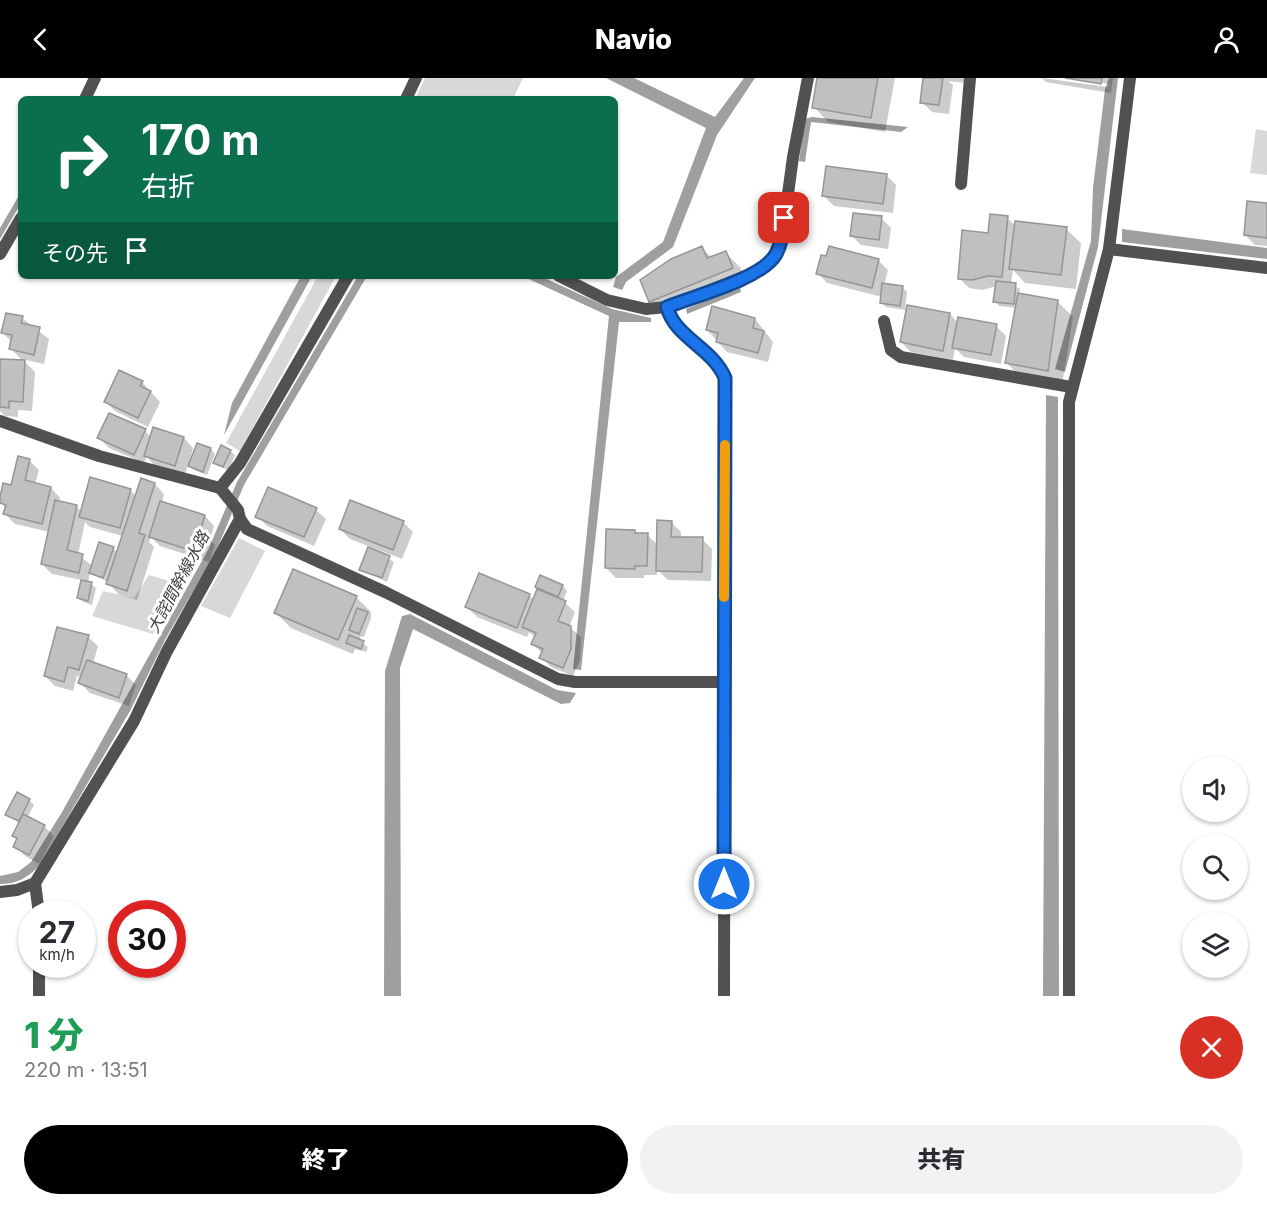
<!DOCTYPE html>
<html lang="ja">
<meta charset="utf-8">
<style>
body{margin:0;font-family:Inter,"Noto Sans JP",sans-serif;background:#f2f2f3;color:#2b2b33;height:100vh;display:flex;flex-direction:column;font-size:22px;white-space:nowrap}
*{box-sizing:border-box;margin:0}
p{font-size:20px;color:#7c7c81}
.icon{flex:none;width:33px;height:33px;fill:none;stroke:currentColor;stroke-width:2;stroke-linecap:round;stroke-linejoin:round}
.map{position:relative;height:918px;overflow:hidden}
.sheet{display:flex;flex-direction:column;background:#fff;flex:1}
.sheet>*{flex:none}
.top-card{position:absolute;left:18px;top:18px;width:600px;height:183px;border-radius:9px;box-shadow:0 2px 4px #0004;background:#0b6e4f;color:#fff;overflow:hidden}
.fabs{position:absolute;left:1182px;top:678px;display:grid;gap:12px}
.fabs a{display:grid;place-items:center;width:66px;height:66px;border-radius:50%;background:#fff;box-shadow:0 2px 4px #0004;font-size:30px}
.speed{position:absolute;left:18px;top:822px;display:flex;gap:12px;font-size:30px;font-weight:700;text-align:center}
.speed>*{display:grid;place-content:center;width:78px;height:78px;border-radius:50%;background:#fff;box-shadow:0 2px 4px #0004;line-height:1}
.speed small{font-size:15px;font-weight:400}
.speed .limit{border:9px solid #d22;background:#fff;color:#111}
.pin{position:absolute;display:grid;place-items:center;width:51px;height:51px;color:#fff;margin:-26px;border-radius:12px;box-shadow:0 3px 9px #0006}
.me{position:absolute;width:66px;margin:-33px;rotate:0deg;stroke-linejoin:round;filter:drop-shadow(0 0 4px #0008)}
.turn{display:flex;align-items:center;gap:21px;height:126px;padding:0 24px;font-size:27px}
.turn .icon{width:78px;height:78px;stroke-width:2.5}
.turn b{display:block;font-size:42px;line-height:51px}
.then{display:flex;align-items:center;height:57px;padding:0 24px;background:#0003;gap:12px;font-size:22px}
.round{display:grid;place-items:center;flex:none;width:63px;height:63px;border-radius:32px;background:#f2f2f3}
.overview{display:flex;align-items:center;justify-content:space-between;height:102px;padding:0 24px}
h1{font-size:36px;font-weight:800;line-height:45px;color:#1e9e55}
.action{display:flex;gap:12px;margin-top:auto;padding:12px 24px}
.action a{flex:1;height:69px;border-radius:36px;background:#000;color:#fff;font-size:24px;font-weight:800;line-height:69px;text-align:center}
.action a+a{background:#f2f2f3;color:#2b2b33}
header{display:flex;justify-content:space-between;align-items:center;height:78px;padding:0 24px;background:#000;color:#fff;font-size:27px;font-weight:800}
.map>svg:first-child{display:block}
</style>
<header><svg class="icon" aria-label="back" viewBox="0 0 24 24"><path d="M15 5l-7 7 7 7"/></svg>Navio<svg class="icon" aria-label="person" viewBox="0 0 24 24"><circle cx="12" cy="8" r="4"/><path d="M4 21q1-7 8-7t8 7"/></svg></header>
<div class="map">
<svg width="1267" height="918" viewBox="0 0 1267 918">
<rect width="100%" height="100%" fill="#fff"/>
<g fill="#d8d8d8">
<polygon points="425,0 523,0 513,21 415,21"/>
<polygon points="1256,51 1267,53 1267,97 1250,95"/>
<polygon points="318,198 336,198 240,373 226,365"/>
<polygon points="239,460 265,473 230,540 201,528"/>
<polygon points="149,497 183,507 153,556 92,538 103,513 134,520"/>
</g>
<g fill="#9f9f9f">
<polygon points="606,0 634,0 715,39 744,0 755,0 717,57 673,169 626,204 622,212 613,209 616,199 663,164 706,50"/>
<polygon points="1109,0 1118,0 1098,169 1065,294 1055,291 1091,163 1093,110 1105,11"/>
<polygon points="812,39 908,49 901,54 811,44 805,84 799,83 805,41"/>
<polygon points="21,114 21,125 0,161 0,150"/>
<polygon points="1122,151 1267,170 1267,181 1122,164"/>
<polygon points="301,198 312,198 224,357 232,325"/>
<path d="M358,198H367L244,407L216,473L166,560L130,633L39,788C27,800 17,806 0,806V798L18,794L31,784L62,734L208,472L237,404Z"/>
<polygon points="522,198 540,198 612,231 651,240 651,244 619,244 581,592 573,591 609,238"/>
<polygon points="740,209 741,214 687,236 686,231"/>
<polygon points="1046,317 1058,319 1059,918 1043,918"/>
<polygon points="410,536 557,612 576,615 570,625 561,626 413,551 400,590 401,918 384,918 385,593 402,538"/>
</g>
<g fill="#0003" fill-rule="evenodd">
<polygon points="819,0 895,0 885,54 828,44 814,29"/>
<polygon points="925,0 976,0 975,6 948,3 953,7 949,36 932,34 922,24"/>
<polygon points="1042,0 1108,9 1109,6 1073,0 1113,0 1111,15 1046,4"/>
<polygon points="886,97 896,107 893,135 834,128 824,118"/>
<polygon points="1267,127 1267,168 1255,167 1245,157"/>
<polygon points="881,140 891,150 888,171 861,167 852,158"/>
<polygon points="1007,140 1016,148 1066,151 1081,165 1076,211 1025,205 1013,192 1011,206 1020,211 1019,217 1058,224 1073,239 1062,307 1021,300 1007,285 1017,230 999,228 995,223 997,208 982,212 969,210 959,200 990,156"/>
<polygon points="702,170 712,180 725,174 740,189 747,205 665,238 650,223"/>
<polygon points="878,182 888,192 884,207 903,210 907,214 905,232 886,229 881,225 882,219 827,205 818,195"/>
<polygon points="950,236 958,245 996,248 1006,258 1001,286 964,279 955,270 953,282 911,274 901,264"/>
<polygon points="22,240 49,261 44,286 22,281 35,294 32,333 18,332 18,339 5,338 0,333 0,282 24,284 11,271 12,264 3,255"/>
<polygon points="755,241 773,264 768,284 727,274 707,252"/>
<polygon points="142,304 160,324 148,349 115,333 106,324"/>
<polygon points="145,353 151,359 184,360 193,370 190,381 192,381 198,367 211,371 215,376 207,397 194,392 188,386 185,397 155,388 147,379 144,385 109,370 99,360"/>
<polygon points="230,373 235,377 228,393 215,384"/>
<path d="M29,382L39,392L35,406L51,410L60,420L59,425L77,429L82,434L130,412L136,418L155,406L164,416L162,425L205,438L214,448L210,462L215,467L209,484L160,468L151,459L149,464L154,469L137,522L118,516L108,504L90,495L88,504L96,510L92,527L83,524L78,520L82,502L52,496L42,486L50,454L15,446L5,436L7,431L0,424ZM85,444L90,449L123,458L118,475L113,471L93,488L78,477Z"/>
<polygon points="316,432 326,441 314,468 267,448 257,438"/>
<polygon points="403,444 413,454 402,481 350,461 340,451"/>
<polygon points="671,444 681,454 681,461 702,461 712,471 711,503 668,502 657,491 657,497 644,497 644,500 616,500 606,490 635,453 638,456 647,457 658,467"/>
<polygon points="369,471 394,484 387,504 361,491"/>
<polygon points="479,497 530,518 534,522 544,516 537,509 563,508 567,513 563,523 575,534 569,549 581,559 580,582 573,598 551,589 541,579 543,576 533,566 535,559 529,554 527,559 477,539 467,529"/>
<polygon points="356,519 371,534 371,540 364,559 361,558 359,563 368,569 366,574 355,571 353,576 291,550 276,535"/>
<polygon points="88,559 98,568 93,586 127,598 136,607 129,628 90,615 80,605 82,599 77,598 73,613 55,608 45,598"/>
<polygon points="29,722 34,727 27,740 44,748 54,758 39,786 25,778 15,768 18,762 14,757 20,745 7,737"/>
</g>
<g fill="#c0c0c0" stroke="#959595" stroke-width="1.5">
<polygon points="817,0 878,0 871,40 812,30"/>
<polygon points="923,0 943,0 939,27 920,25"/>
<polygon points="1065,0 1102,0 1101,6"/>
<polygon points="826,88 887,96 883,126 822,118"/>
<polygon points="1247,123 1267,125 1267,160 1244,157"/>
<polygon points="853,135 882,138 879,162 850,158"/>
<polygon points="990,136 1008,138 1002,199 988,198 972,202 958,201 962,152 988,155"/>
<polygon points="1015,143 1067,149 1061,197 1009,191"/>
<polygon points="702,168 707,180 726,173 733,190 649,224 640,202 671,181"/>
<polygon points="829,168 879,181 872,210 816,196 821,177 826,178"/>
<polygon points="996,203 1016,205 1014,226 993,224"/>
<polygon points="882,205 903,208 900,228 880,225"/>
<polygon points="1018,215 1058,222 1048,293 1005,285"/>
<polygon points="907,227 950,235 943,273 900,264"/>
<polygon points="712,228 755,240 753,250 764,253 758,275 716,264 718,255 706,252"/>
<polygon points="6,235 23,238 21,245 40,249 34,277 9,271 12,257 1,255"/>
<polygon points="958,239 997,246 991,277 952,270"/>
<polygon points="0,281 25,282 23,324 9,323 9,330 0,329"/>
<polygon points="119,292 143,303 140,308 151,313 138,340 104,324"/>
<polygon points="109,335 146,351 134,377 97,360"/>
<polygon points="153,349 184,359 175,388 144,378"/>
<polygon points="197,365 211,370 203,394 188,388"/>
<polygon points="221,367 231,372 223,389 213,385"/>
<polygon points="18,378 30,381 25,402 51,409 42,446 3,436 6,427 0,425 0,419 3,405 11,407"/>
<polygon points="90,399 131,411 120,450 79,439"/>
<polygon points="141,400 155,405 139,455 145,457 127,513 106,506"/>
<polygon points="268,409 317,430 304,459 255,439"/>
<polygon points="55,422 77,427 67,472 83,476 79,495 41,486"/>
<polygon points="350,422 404,443 393,472 339,451"/>
<polygon points="160,423 205,437 200,454 206,455 199,475 149,459"/>
<polygon points="657,442 672,443 671,459 703,459 702,494 656,493"/>
<polygon points="606,451 635,452 635,455 648,455 647,488 635,488 635,491 605,490"/>
<polygon points="99,464 114,469 103,500 89,495"/>
<polygon points="368,469 390,478 382,500 359,492"/>
<polygon points="293,491 357,518 338,562 274,535"/>
<polygon points="479,495 530,516 517,550 465,529"/>
<polygon points="540,497 563,507 558,519 535,509"/>
<polygon points="81,502 92,504 88,523 77,520"/>
<polygon points="537,511 566,523 558,543 571,548 571,571 563,590 539,580 543,571 531,566 536,555 522,549"/>
<polygon points="357,530 368,534 359,556 349,552"/>
<polygon points="57,549 89,557 79,592 68,589 64,604 44,598"/>
<polygon points="349,557 364,563 361,571 346,565"/>
<polygon points="87,582 127,596 119,620 78,605"/>
<polygon points="17,714 30,721 19,743 5,737"/>
<polygon points="23,736 45,747 29,777 13,769 17,760 12,758"/>
</g>
<g fill="none" stroke-linecap="round" stroke-linejoin="round">
<g stroke="#515151" stroke-width="12">
<polyline points="85,21 95,0"/>
<polyline points="406,21 416,0"/>
<polyline points="961,106 970,0"/>
<polyline points="1109,171 1130,0"/>
<polyline points="0,176 21,140"/>
<polyline points="559,198 607,222 646,231 667,229 761,192 775,177 782,160 793,79 808,0"/>
<path d="M667,229C675,260 712,269 725,300L724,918"/>
<polyline points="884,243 891,272 901,279 1071,309"/>
<polyline points="0,343 99,378 220,410"/>
<polyline points="240,441 247,451 385,514 558,601 575,604 723,604"/>
<polyline points="35,805 39,836"/>
<polyline points="0,814 17,812 35,805 134,643 167,573 240,441 238,432 220,410 240,385 348,198"/>
<polyline points="39,918 39,886"/>
<polyline points="1069,918 1069,324 1109,171 1267,190"/>
</g>
</g>
<g fill="none" stroke-linecap="round" stroke-linejoin="round">
<g stroke="#114b97" stroke-width="15">
<path id="route" d="M724,806L725,300C712,269 675,260 667,229C694,218 762,201 776,176C782,165 783,152 784,140"/>
</g>
<use href="#route" stroke="#1a73e8" stroke-width="10"/>
<polyline stroke="#f59e0b" stroke-width="10" points="724,519 725,367"/>
</g>
<g text-anchor="middle" dominant-baseline="central" stroke-width="6" stroke-linejoin="round" paint-order="stroke">
<g font-size="16" font-style="italic" fill="#404040" stroke="#fff">
<text transform="translate(178 504) rotate(-62)">大詫間幹線水路</text>
</g>
</g>
</svg>
<div class="fabs">
<a><svg class="icon" aria-label="sound" viewBox="0 0 24 24"><path d="M4 9h4l5-4v14l-5-4H4zM17 9q2 3 0 6"/></svg></a>
<a><svg class="icon" aria-label="search" viewBox="0 0 24 24"><circle cx="10" cy="10" r="6"/><path d="M15 15l6 6"/></svg></a>
<a><svg class="icon" aria-label="layers" viewBox="0 0 24 24"><path d="M12 4l9 5-9 5-9-5zM3 14l9 5 9-5"/></svg></a>
</div>
<div class="speed"><div>27<small>km/h</small></div><div class="limit">30</div></div>
<div class="pin" style="left:784px;top:140px;background:#d93025"><svg class="icon" aria-label="arrive" viewBox="0 0 24 24"><path d="M6 21V4h12l-3 4 3 4H6"/></svg></div>
<svg class="me" style="left:724px;top:806px" viewBox="-20 -20 40 40"><circle r="17" fill="#1a73e8" stroke="#fff" stroke-width="3"/><path d="M0-11L8 9 0 5-8 9z" fill="#fff"/></svg>
<div class="top-card">
<div class="turn"><svg class="icon" aria-label="right" viewBox="0 0 24 24"><path d="M7 20v-9h11M14 6l5 5-5 5"/></svg><div><b>170 m</b>右折</div></div>
<div class="then">その先<svg class="icon" aria-label="arrive" viewBox="0 0 24 24"><path d="M6 21V4h12l-3 4 3 4H6"/></svg></div>
</div>
</div>
<section class="sheet">
<div class="overview"><div><h1>1 分</h1><p>220 m · 13:51</p></div><a class="round" style="background:#d93025;color:#fff"><svg class="icon" aria-label="close" viewBox="0 0 24 24"><path d="M6 6l12 12M18 6L6 18"/></svg></a></div>
<div class="action"><a>終了</a><a>共有</a></div>
</section>
